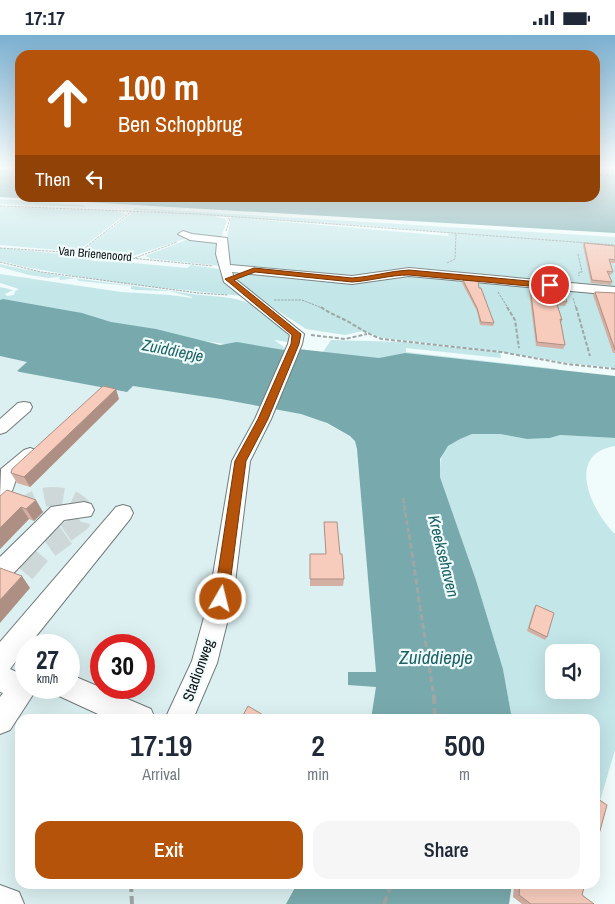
<!DOCTYPE html>
<style>
body{margin:0;font-family:"Archivo Narrow",sans-serif;background:#f6f6f7;color:#1f2937;height:100vh;display:flex;flex-direction:column;font-size:19px;white-space:nowrap}
*{box-sizing:border-box;margin:0}
p{font-size:16px;color:#747a83}
.icon{flex:none;width:28px;height:28px;fill:none;stroke:currentColor;stroke-width:2;stroke-linecap:round;stroke-linejoin:round}
.map{position:relative;flex:1;overflow:hidden}
.drawer{position:absolute;left:15px;top:679px;width:585px;height:175px;display:flex;flex-direction:column;background:#fff;border-radius:15px;box-shadow:0 5px 20px #0002}
.drawer>*{flex:none}
.banner{position:absolute;left:15px;top:15px;width:585px;height:152px;border-radius:15px;box-shadow:0 5px 20px #0002;background:#b45309;color:#fff;overflow:hidden}
.tools{position:absolute;left:545px;top:609px;display:grid;gap:10px}
.tools a{display:grid;place-items:center;width:55px;height:55px;border-radius:10px;background:#fff;box-shadow:0 5px 20px #0002;font-size:25px}
.speed{position:absolute;left:15px;top:599px;display:flex;gap:10px;font-size:25px;font-weight:700;text-align:center}
.speed>*{display:grid;place-content:center;width:65px;height:65px;border-radius:50%;background:#fff;box-shadow:0 5px 20px #0002;line-height:1}
.speed small{font-size:12px;font-weight:400}
.speed .limit{border:8px solid #d22;background:#fff;color:#111}
.pin{position:absolute;display:grid;place-items:center;width:42px;height:42px;color:#fff;margin:-21px;border:2px solid #fff;border-radius:50%;box-shadow:0 1px 5px #0007}
.me{position:absolute;width:55px;margin:-28px;rotate:8deg;stroke-linejoin:round;filter:drop-shadow(0 0 4px #0008)}
.turn{display:flex;align-items:center;gap:18px;height:105px;padding:0 20px;font-size:22px}
.turn .icon{width:65px;height:65px;stroke-width:2.5}
.turn b{display:block;font-size:35px;line-height:42px}
.then{display:flex;align-items:center;height:48px;padding:0 20px;background:#0003;gap:10px;font-size:19px}
.eta{display:flex;justify-content:space-evenly;align-items:center;height:85px;text-align:center}
.eta b{font-size:30px;font-weight:600;line-height:35px}
.cta{display:flex;gap:10px;margin-top:auto;padding:10px 20px}
.cta a{flex:1;height:58px;border-radius:15px;background:#b45309;color:#fff;font-size:20px;font-weight:600;line-height:58px;text-align:center}
.cta a+a{background:#f6f6f7;color:#1f2937}
.status{display:flex;justify-content:space-between;align-items:center;height:35px;padding:0 25px;background:#fff;direction:ltr}
.status svg{height:14px;fill:currentColor}
.map>svg:first-child{display:block}
</style>
<div class="status"><b>17:17</b><svg viewBox="0 0 49 12"><path d="M0 12V9h3v3zM5 12V6h3v6zM10 12V3h3v9zM15 12V0h3v12zM26 1h20v11H26zM47 4h2v5h-2z"/></svg></div>
<div class="map">
<svg width="615" height="869" viewBox="0 0 615 869">
<rect width="100%" height="100%" fill="#f0fbfb"/>
<path fill="#dcf0f1" fill-rule="evenodd" d="M0,306L280,363L385,421L441,684H20V849H420L409,869H0ZM26,610H69V652H26ZM101,610H144V652H101Z"/>
<g fill="#c3e6e8" fill-rule="evenodd">
<polygon points="0,164 84,170 85,172 0,169"/>
<polygon points="0,172 115,176 126,179 82,213 70,216 0,210"/>
<path d="M135,173L615,202V333L569,328L495,316L383,303L363,296L345,300L306,294L238,250L237,245L243,241L260,237L349,246L401,239L459,243L460,241L406,236L363,243H343L228,232L225,214L231,182L214,181L227,185L221,203L182,199L187,203L130,222L83,218L85,213L133,177L180,179L132,175ZM238,183L369,191L449,198L448,201Z"/>
<polygon points="191,203 220,206 222,231 152,224 145,221"/>
<path d="M0,213L63,219L94,226L133,228L187,233L191,230L219,234L223,245L243,261C163,253 78,245 0,226Z"/>
<path d="M0,229C63,244 128,249 192,259C213,262 233,260 252,270C265,277 278,291 290,301L288,307L274,305L284,312L285,315L323,317L331,305L401,307L500,317L501,323L406,313V317L557,334L563,337L287,318L141,297L0,268V252L13,255L5,259L7,261L14,260L15,256L19,254L0,248V239L121,257L170,260L192,263V262L169,256L136,255L131,254V251L79,246L77,245L78,243L60,245L59,242L49,243L29,240L0,232Z"/>
<path d="M472,399H500L527,404L550,403L560,400L615,403V411C564,419 592,477 615,499V715L595,783V684H512L503,634L476,545L440,442C439,414 447,408 472,399ZM554,618H591V655H554Z"/>
</g>
<g fill="#78aaad">
<polygon points="0,133 20,133 20,162 595,162 595,133 615,133 615,198 0,162"/>
<polygon points="3,264 82,278 111,287 156,294 220,310 237,307 284,315 298,314 379,323 405,318 615,341 615,403 560,400 550,403 527,404 500,399 472,399 460,404 448,411 440,424 440,442 476,545 503,634 512,684 371,684 376,652 348,650 348,637 376,637 357,414 355,406 350,401 327,388 301,379 221,364 133,351 127,357 20,337 17,336 27,327 0,321 0,265"/>
<polygon points="297,849 512,849 509,869 286,869"/>
</g>
<g fill="none" stroke-linecap="round" stroke-linejoin="round">
<polyline stroke="#1e6266" stroke-width="1" stroke-dasharray="3 2.5" stroke-linecap="butt" points="595,140 615,141"/>
<path stroke="#ced8d8" stroke-width="19" stroke-dasharray="19 9" stroke-linecap="butt" d="M0,495C18,477 32,458 60,462C70,463 78,467 84,475L81,487L63,500"/>
<polyline stroke="#ced8d8" stroke-width="24" stroke-dasharray="24 12" stroke-linecap="butt" points="0,564 40,517 65,499"/>
<g stroke="#727b7b" stroke-width="2">
<g id="minor">
<polygon points="183,196 192,199 227,203 230,230 352,241 409,233 615,252 615,260 409,241 352,249 232,237 234,243 304,299 302,309 271,384 250,426 233,564 217,628 193,684 165,684 192,626 209,564 232,426 255,384 288,309 290,300 224,247 216,219 217,208 190,205 178,199"/>
<polygon points="24,367 30,368 32,372 30,376 6,397 0,399 0,384 18,368"/>
<polygon points="30,413 36,415 39,419 17,442 12,456 7,461 0,463 1,434 24,415"/>
<polygon points="84,467 91,469 94,475 91,481 64,485 8,544 0,547 0,522 51,472"/>
<polygon points="123,470 130,472 133,478 130,484 29,610 26,610 26,613 10,634 21,639 26,637 26,652 38,652 10,695 0,699 0,662 3,658 0,657 0,607 116,472"/>
<polygon points="69,639 151,674 155,684 109,684 59,661 55,652 69,652"/>
<polygon points="0,850 19,857 24,869 0,869"/>
</g>
</g>
<g stroke="#9ea6a6" stroke-width="1" stroke-dasharray="2.5 1" stroke-linecap="butt">
<polyline points="0,171 197,179 615,210"/>
<polyline points="226,196 230,184 228,183"/>
<polyline points="0,213 78,218 213,231"/>
<polyline points="78,218 132,176"/>
<polyline points="578,219 582,237 579,237 579,241"/>
<polyline points="135,223 177,207"/>
<polyline points="0,227 41,237 198,258 228,260"/>
<polyline points="447,228 455,224 456,198"/>
<polyline points="498,257 508,273"/>
<polyline points="573,263 576,273"/>
<polyline points="274,265 302,265 322,273"/>
</g>
<g stroke="#9ea6a6" stroke-width="2" stroke-dasharray="4 2" stroke-linecap="butt">
<path d="M321,272C330,279 340,282 349,287C360,294 370,300 382,304L501,317L567,329L615,334"/>
<polyline points="507,272 515,285 519,313"/>
<polyline points="576,272 590,321"/>
<polyline points="311,300 345,304 367,299"/>
</g>
<polyline stroke="#9ea6a6" stroke-width="2.5" stroke-dasharray="5 2.5" stroke-linecap="butt" points="403,463 409,500"/>
<polyline stroke="#9ea6a6" stroke-width="3" stroke-dasharray="6 3" stroke-linecap="butt" points="409,499 434,663"/>
<g stroke="#9ea6a6" stroke-width="4" stroke-dasharray="8 4" stroke-linecap="butt">
<polyline points="434,661 435,684"/>
<polyline points="131,849 132,869"/>
<polyline points="384,869 392,849"/>
</g>
<use href="#minor" fill="#fff" fill-rule="evenodd"/>
</g>
<g fill="#d4afa3">
<polygon points="584,208 615,211 615,228 610,228 613,237 611,240 609,240 612,247 611,250 591,248 583,211"/>
<polygon points="463,245 479,253 494,288 493,291 480,290 477,276 462,248"/>
<polygon points="530,251 567,267 565,271 557,270 562,285 561,288 565,310 563,314 536,311 529,255"/>
<polygon points="595,257 615,258 615,318 613,318 593,260"/>
<polygon points="119,364 30,452 17,448 11,438"/>
<polygon points="0,461 43,477 34,486 29,484 0,514"/>
<polygon points="324,487 340,519 344,544 343,551 310,551 310,519 326,519"/>
<polygon points="536,570 547,602 545,605 527,596 534,573"/>
<polygon points="514,849 585,849 582,860 594,869 522,869 513,862"/>
</g>
<g fill="#ad8f84">
<polygon points="116,354 119,364 30,452 24,442"/>
<polygon points="36,465 43,477 34,486 26,474"/>
<polygon points="21,472 29,484 0,514 0,493"/>
<polygon points="22,541 30,553 0,588 0,565"/>
</g>
<g fill="#f7ccbd" stroke="#ad8f84">
<polygon points="584,208 615,211 615,225 609,224 613,237 607,236 612,247 592,245"/>
<polygon points="463,245 478,246 479,253 481,253 494,288 481,287 477,273"/>
<polygon points="530,251 563,254 567,267 556,266 562,285 560,284 565,310 537,307"/>
<polygon points="595,257 615,258 615,315"/>
<polygon points="103,351 116,354 24,442 11,438 12,434"/>
<polygon points="7,455 36,465 26,474 21,472 0,493 0,461"/>
<polygon points="324,487 337,487 340,519 342,519 344,544 310,544 310,519 326,519"/>
<polygon points="0,533 22,541 0,565"/>
<polygon points="536,570 554,578 547,602 529,593"/>
<polygon points="248,671 270,684 241,684"/>
<polygon points="595,762 607,770 595,814"/>
<polygon points="520,849 585,849 582,860 594,869 531,869 519,860"/>
</g>
<linearGradient id="sky" x2="0" y2="1"><stop stop-color="#7bb0d0"/><stop offset="0.52" stop-color="#f8fdfd"/><stop offset="1" stop-color="#f8fdfd" stop-opacity="0"/></linearGradient>
<rect width="615" height="255" fill="url(#sky)"/>
<path fill="#b45309" stroke="#753606" d="M254,233L352,243C371,242 389,236 409,235L550,248L554,250L550,253L409,240C389,240 371,246 352,247L255,237L234,245L301,299L299,309L268,384L246,426L228,564L226,569L221,571L216,569L214,564L235,426L258,384L291,309L292,300L225,244Z"/>
<g text-anchor="middle" dominant-baseline="central" stroke-width="4.5" stroke-linejoin="round" paint-order="stroke">
<g font-size="12" fill="#0e1111" stroke="#f0fbfb">
<text transform="translate(95 219) rotate(5)">Van Brienenoord</text>
</g>
<g font-size="15" fill="#0e1111" stroke="#f0fbfb">
<text transform="translate(198 635) rotate(-70)">Stadionweg</text>
</g>
<g font-size="16" font-style="italic" fill="#1e6266" stroke="#f0fbfb">
<text transform="translate(173 315) rotate(11)">Zuiddiepje</text>
<text transform="translate(444 521) rotate(76)">Kreeksehaven</text>
</g>
<g font-size="19" font-style="italic" fill="#1e6266" stroke="#f0fbfb">
<text x="436" y="622">Zuiddiepje</text>
</g>
</g>
</svg>
<div class="tools">
<a><svg class="icon" aria-label="sound" viewBox="0 0 24 24"><path d="M4 9h4l5-4v14l-5-4H4zM17 9q2 3 0 6"/></svg></a>
</div>
<div class="speed"><div>27<small>km/h</small></div><div class="limit">30</div></div>
<div class="pin" style="left:550px;top:250px;background:#d93025"><svg class="icon" aria-label="arrive" viewBox="0 0 24 24"><path d="M6 21V4h12l-3 4 3 4H6"/></svg></div>
<svg class="me" style="left:221px;top:564px" viewBox="-20 -20 40 40"><circle r="17" fill="#b45309" stroke="#fff" stroke-width="3"/><path d="M0-11L8 9 0 5-8 9z" fill="#fff"/></svg>
<div class="banner">
<div class="turn"><svg class="icon" aria-label="ahead" viewBox="0 0 24 24"><path d="M12 20V5M6 11l6-6 6 6"/></svg><div><b>100 m</b>Ben Schopbrug</div></div>
<div class="then">Then<svg class="icon" aria-label="left" viewBox="0 0 24 24"><path d="M17 20v-9H6M10 6l-5 5 5 5"/></svg></div>
</div>
<section class="drawer">
<div class="eta">
<div><b>17:19</b><p>Arrival</p></div>
<div><b>2</b><p>min</p></div>
<div><b>500</b><p>m</p></div>
</div>
<div class="cta"><a>Exit</a><a>Share</a></div>
</section>
</div>
